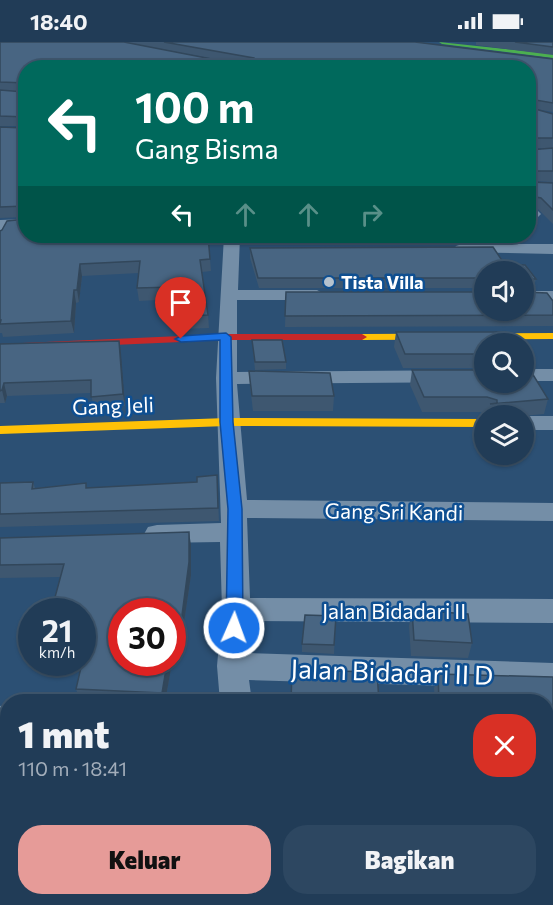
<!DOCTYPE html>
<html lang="id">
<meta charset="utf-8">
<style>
body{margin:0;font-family:Commissioner,sans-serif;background:#2d4761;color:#f1f3f6;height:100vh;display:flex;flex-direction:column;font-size:22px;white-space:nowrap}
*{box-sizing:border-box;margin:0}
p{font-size:20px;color:#a2adba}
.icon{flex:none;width:33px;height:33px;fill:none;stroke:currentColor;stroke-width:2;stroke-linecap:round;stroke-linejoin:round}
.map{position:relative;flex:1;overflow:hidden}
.side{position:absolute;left:0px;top:652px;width:554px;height:212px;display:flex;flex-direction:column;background:#213c57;border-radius:24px 24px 0 0;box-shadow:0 2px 4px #0004,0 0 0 2px #3e566d}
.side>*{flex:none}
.banner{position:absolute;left:18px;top:18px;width:518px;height:183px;border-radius:24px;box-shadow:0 2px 4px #0004,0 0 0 2px #3e566d;background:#00695c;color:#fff;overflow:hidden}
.controls{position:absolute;left:474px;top:219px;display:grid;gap:12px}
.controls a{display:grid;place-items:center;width:60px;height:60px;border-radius:50%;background:#213c57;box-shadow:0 2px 4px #0004,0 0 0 2px #3e566d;font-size:30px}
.speed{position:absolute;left:18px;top:556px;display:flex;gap:12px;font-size:30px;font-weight:700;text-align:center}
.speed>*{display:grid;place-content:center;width:78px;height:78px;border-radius:50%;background:#213c57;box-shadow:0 2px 4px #0004,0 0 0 2px #3e566d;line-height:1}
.speed small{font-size:15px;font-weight:400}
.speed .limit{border:9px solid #d22;background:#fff;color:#111}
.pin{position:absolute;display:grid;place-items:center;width:51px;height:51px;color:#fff;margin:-62px -26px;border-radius:50% 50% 50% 0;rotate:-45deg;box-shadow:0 0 6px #0007}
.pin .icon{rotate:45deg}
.me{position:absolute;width:66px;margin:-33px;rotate:2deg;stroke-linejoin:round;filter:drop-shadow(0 0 4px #0008)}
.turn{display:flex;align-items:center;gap:21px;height:126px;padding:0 18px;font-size:27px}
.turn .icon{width:78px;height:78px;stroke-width:2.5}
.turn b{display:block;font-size:42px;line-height:51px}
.lanes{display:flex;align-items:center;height:57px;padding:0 18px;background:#0003;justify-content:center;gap:30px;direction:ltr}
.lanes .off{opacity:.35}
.round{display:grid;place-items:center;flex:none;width:63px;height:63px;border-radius:24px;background:#2d4761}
.head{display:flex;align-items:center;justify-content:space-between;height:102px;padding:0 18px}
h1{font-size:36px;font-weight:800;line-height:45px}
.button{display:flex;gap:12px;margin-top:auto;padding:12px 18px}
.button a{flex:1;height:69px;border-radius:24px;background:#e69b98;color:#111;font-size:24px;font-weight:800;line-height:69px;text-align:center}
.button a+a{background:#2d4761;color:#f1f3f6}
.status{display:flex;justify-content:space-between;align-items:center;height:42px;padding:0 30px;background:#213c57;direction:ltr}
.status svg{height:16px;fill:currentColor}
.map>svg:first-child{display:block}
</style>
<div class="status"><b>18:40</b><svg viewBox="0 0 49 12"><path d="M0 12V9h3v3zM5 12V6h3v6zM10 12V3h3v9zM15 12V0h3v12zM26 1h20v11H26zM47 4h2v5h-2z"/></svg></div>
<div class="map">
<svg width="553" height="863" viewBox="0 0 553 863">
<rect width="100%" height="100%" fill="#2c5074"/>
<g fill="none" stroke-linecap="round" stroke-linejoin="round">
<g fill="#748ea7" fill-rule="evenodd">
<polygon points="528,167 538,169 541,172 538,175 528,177"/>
<polygon points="26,177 26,187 0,188 0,178"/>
<polygon points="224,194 240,194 238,248 317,248 326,253 317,258 237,258 237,330 484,328 484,340 237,342 247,458 553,461 553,479 247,476 250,556 553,557 553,581 250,579 248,611 553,621 553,647 249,638 252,660 220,660 217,624 222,567 220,500 157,501 148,499 144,492 148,485 157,483 221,481 216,336"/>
<polygon points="462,202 553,202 553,212 456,210 454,207 456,204"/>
<rect x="524" y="249" width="29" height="10"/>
<rect x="524" y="327" width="29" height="12"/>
<rect x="524" y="374" width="29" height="14"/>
<polygon points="8,663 8,693 0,694 0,664"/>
<polygon points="546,767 553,768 553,804 546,803"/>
<polygon points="11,856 49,856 48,863 10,863"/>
</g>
<polygon fill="#4caf50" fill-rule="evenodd" points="439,0 553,12 553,16 442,2"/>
<g fill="#ffc107" fill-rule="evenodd">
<polygon points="553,291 553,297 362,298 357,295 362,292"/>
<polygon points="227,376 484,377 484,385 227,384 0,392 0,384"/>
</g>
<polygon fill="#c62828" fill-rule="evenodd" points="226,292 362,292 367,295 362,298 226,298 0,308 0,302"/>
</g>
<g fill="#3e5770" fill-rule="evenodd">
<path d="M0,0H415L553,17V70L536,67L553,72V106H530V108L553,106V140L530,139V140L553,141V182L538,167L528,165V26H26L210,217L211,229L202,230L208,273L209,286L181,287L176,257L139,259L137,246L139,231L82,234L79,260L76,261L74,291L3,295L2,291H0V189L25,177V175L0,176V85L24,86V84H0ZM161,7L231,20H227Z"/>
<polygon points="476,0 553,0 553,13 476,3"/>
<polygon points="244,194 483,194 482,200 246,202"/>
<polygon points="250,206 505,223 536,237 533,247 525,247 525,250 553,259 553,284 285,285 286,250 524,268 484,230 484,246 259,246 250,216"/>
<polygon points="396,290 484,302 484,326 403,326 394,305"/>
<polygon points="252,298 286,320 286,327 255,328"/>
<polygon points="119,299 125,364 94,368 91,351 7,354 5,361 0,361 0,302"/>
<polygon points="412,328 548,357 544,372 523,374 487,374 488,371 484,370 422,370 410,343"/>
<polygon points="249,329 334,354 333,369 253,369 250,344"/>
<polygon points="217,433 219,479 0,485 0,441 33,440 35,446 86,441 87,446 197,440"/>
<polygon points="0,496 191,503 191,533 181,601 175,601 172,616 172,570 172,621 165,660 80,659 76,647 87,596 82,595 82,570 60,535 0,536"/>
<polygon points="412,568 472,601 468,616 411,614 409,584"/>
<polygon points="336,574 334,612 302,610 302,602"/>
<polygon points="438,632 553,635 553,735 546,736 546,660 435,660 434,646"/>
<polygon points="376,856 546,856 553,863 376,863"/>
</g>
<g fill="#32475b">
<polygon points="80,222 82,234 79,260 77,248"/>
<polygon points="74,248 76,261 74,291 71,279"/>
<polygon points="119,299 121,311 125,364 123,352"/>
<polygon points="4,341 7,354 5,361 2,348"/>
<polygon points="189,490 191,503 191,533 181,601 180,588"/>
<polygon points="173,588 175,601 172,616 172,593"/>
<polygon points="167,621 172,621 165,660 164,660 162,651"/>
<polygon points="8,734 8,789 5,801 8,795 8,831 0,854 0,776"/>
<rect x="72" y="856" width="7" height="7"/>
</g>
<g fill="#486582" stroke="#32475b" stroke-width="1.5">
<polygon points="0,0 124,0 227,20 256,18 254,16 164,0 415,0 553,17 553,61 530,57 528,64 528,26 26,26 26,41 0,40"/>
<polygon points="515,0 553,0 553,5"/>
<polygon points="26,42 26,75 0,74 0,48 24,50"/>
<polygon points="528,65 553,72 553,96 529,96 530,108 553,106 553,129 529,129 530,140 553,141 553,168 541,156 531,154 528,157"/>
<polygon points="26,76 26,194 208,194 210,217 200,218 208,273 180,274 175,245 137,246 140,219 80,222 77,248 74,248 71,279 0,282 1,278 0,278 0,189 2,188 7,179 25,177 25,164 0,165 0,85 24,86"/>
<polygon points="493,205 505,223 525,223 536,237 525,237 525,250 547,251 553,259 553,273 285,274 286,250 484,250 484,268 524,268 524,230 484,230 484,236 258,236 250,206"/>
<polygon points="396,290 506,290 513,302 484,302 484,312 405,312"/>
<polygon points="252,298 282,298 286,320 255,320"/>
<polygon points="119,299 123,352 91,355 91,338 4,341 2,348 0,349 0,302"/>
<polygon points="524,318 548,357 490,362 497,361 497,358 487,355 424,355 412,328 484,328 484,340 524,340"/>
<polygon points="249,329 330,331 334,354 252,354"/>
<polygon points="217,433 218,466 0,472 0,441 33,440 32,447 86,441 86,446 197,440 197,435"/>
<polygon points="189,490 189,520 180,588 173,588 172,593 172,570 122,570 122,621 167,621 162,651 76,647 82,621 82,616 89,585 82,583 82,570 51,570 64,522 0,523 0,496"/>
<polygon points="412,568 468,572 472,601 414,598"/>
<polygon points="305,573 336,574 334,603 302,602"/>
<polygon points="292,628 377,630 379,660 291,660"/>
<polygon points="438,632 553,635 553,723 546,723 546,660 439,660"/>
<polygon points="0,680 8,680 8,734 0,776"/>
<polygon points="0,794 8,794 0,817"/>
<polygon points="546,800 553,800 553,863 508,863 507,857 504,856 546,856"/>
<polygon points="31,856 72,856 72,863 30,863"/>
<polygon points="381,856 439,856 440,863 382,863"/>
</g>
<polygon fill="#1a73e8" stroke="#114b97" stroke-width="1.5" points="226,291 231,295 233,380 242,467 243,586 240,591 229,591 226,586 228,467 220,380 220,298 181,300 175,297 181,294"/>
<circle fill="#b5c2ce" stroke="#0f4f91" stroke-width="2" cx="329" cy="240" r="6"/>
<g text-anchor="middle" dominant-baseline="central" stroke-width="5" stroke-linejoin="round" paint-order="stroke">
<g font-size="18" font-weight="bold" fill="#fff" stroke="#0f4f91" text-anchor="start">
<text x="341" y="240">Tista Villa</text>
</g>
<g font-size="21" fill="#fff" stroke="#0f4f91">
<text transform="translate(113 363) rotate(-2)">Gang Jeli</text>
<text transform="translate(394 469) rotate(1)">Gang Sri Kandi</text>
<text x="394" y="568">Jalan Bidadari II</text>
</g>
<g font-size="26" fill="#fff" stroke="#0f4f91">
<text transform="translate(392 629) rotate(2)">Jalan Bidadari II D</text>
</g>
</g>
</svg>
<div class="controls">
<a><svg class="icon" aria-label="sound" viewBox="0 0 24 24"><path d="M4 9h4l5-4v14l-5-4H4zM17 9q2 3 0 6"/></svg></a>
<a><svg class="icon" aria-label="search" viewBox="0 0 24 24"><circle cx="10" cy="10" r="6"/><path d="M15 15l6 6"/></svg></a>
<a><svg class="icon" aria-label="layers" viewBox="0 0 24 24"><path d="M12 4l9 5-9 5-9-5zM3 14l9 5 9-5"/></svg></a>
</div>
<div class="speed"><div>21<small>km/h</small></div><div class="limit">30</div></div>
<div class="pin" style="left:181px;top:297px;background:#d93025"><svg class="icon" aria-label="arrive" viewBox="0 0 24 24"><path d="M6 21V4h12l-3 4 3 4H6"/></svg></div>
<svg class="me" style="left:234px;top:586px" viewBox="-20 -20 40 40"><circle r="17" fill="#1a73e8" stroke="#fff" stroke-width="3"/><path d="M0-11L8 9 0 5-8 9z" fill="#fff"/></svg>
<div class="banner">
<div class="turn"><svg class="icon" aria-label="left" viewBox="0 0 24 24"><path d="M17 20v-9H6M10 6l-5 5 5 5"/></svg><div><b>100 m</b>Gang Bisma</div></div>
<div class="lanes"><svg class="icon" aria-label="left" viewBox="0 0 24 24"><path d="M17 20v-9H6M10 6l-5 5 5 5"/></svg><svg class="icon off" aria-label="ahead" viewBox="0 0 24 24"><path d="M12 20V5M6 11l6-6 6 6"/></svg><svg class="icon off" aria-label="ahead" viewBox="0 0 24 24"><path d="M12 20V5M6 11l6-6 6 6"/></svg><svg class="icon off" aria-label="right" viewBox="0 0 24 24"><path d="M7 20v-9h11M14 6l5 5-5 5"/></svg></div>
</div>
<section class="side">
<div class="head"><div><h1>1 mnt</h1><p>110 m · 18:41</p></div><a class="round" style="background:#d93025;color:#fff"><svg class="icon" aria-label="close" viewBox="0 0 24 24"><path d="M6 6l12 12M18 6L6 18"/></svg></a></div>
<div class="button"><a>Keluar</a><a>Bagikan</a></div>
</section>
</div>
